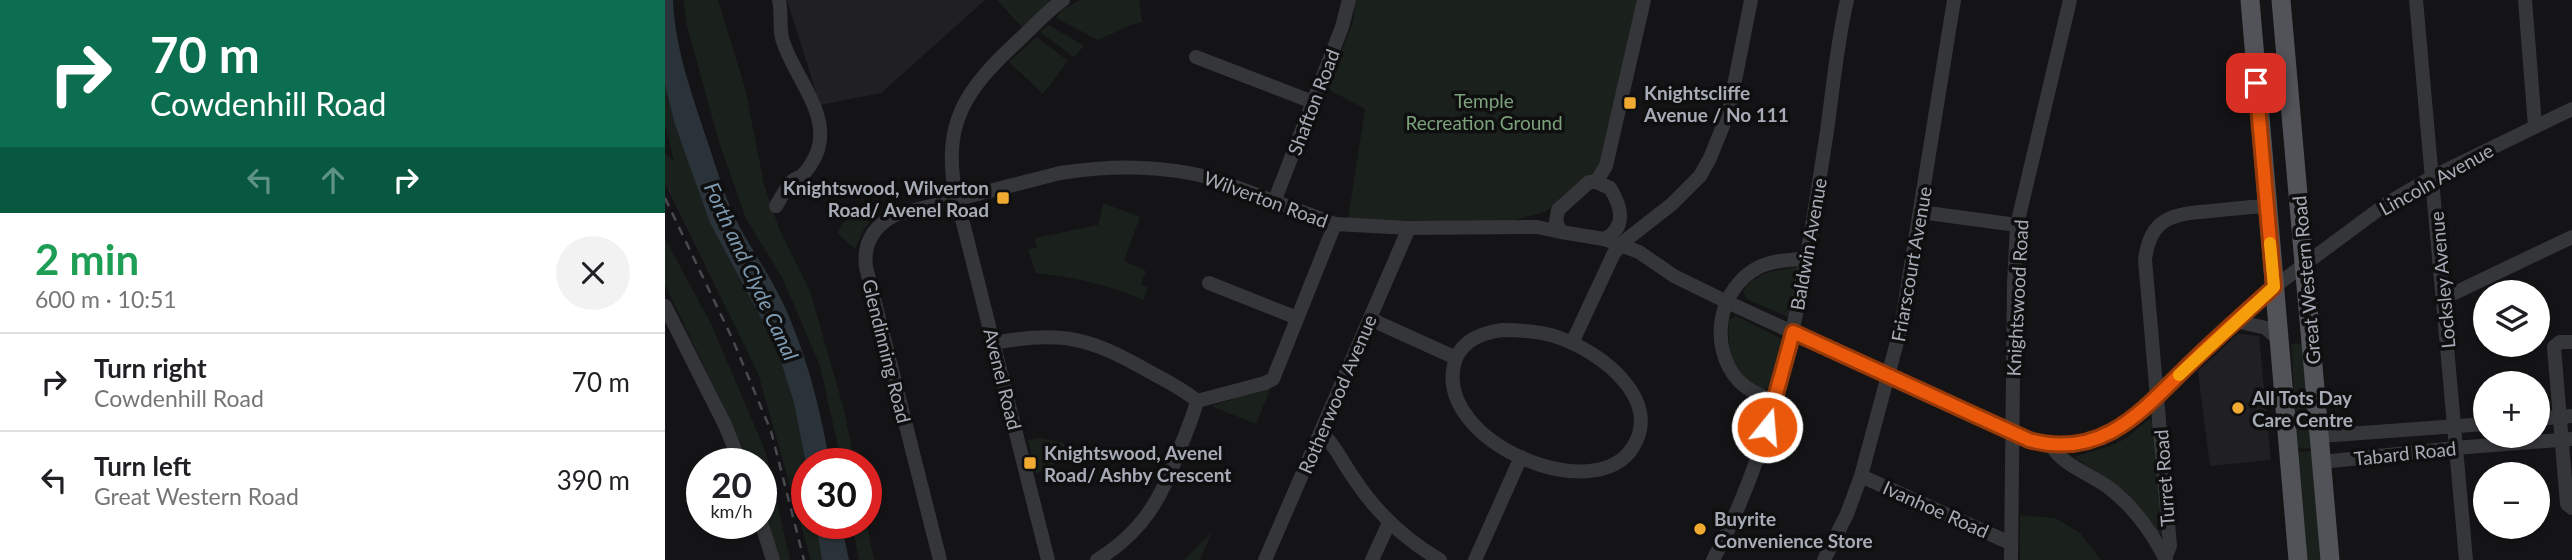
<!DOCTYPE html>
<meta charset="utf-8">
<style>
body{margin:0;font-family:Lato,sans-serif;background:#f2f2f2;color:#202124;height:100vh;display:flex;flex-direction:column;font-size:26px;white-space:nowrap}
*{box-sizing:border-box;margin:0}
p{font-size:23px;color:#757577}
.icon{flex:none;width:38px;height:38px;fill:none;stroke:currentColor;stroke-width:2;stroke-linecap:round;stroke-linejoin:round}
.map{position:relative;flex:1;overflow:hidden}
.side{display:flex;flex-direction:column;background:#fff;width:665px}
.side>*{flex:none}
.top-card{background:#0b6e4f;color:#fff;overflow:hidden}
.buttons{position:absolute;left:1808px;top:280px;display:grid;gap:14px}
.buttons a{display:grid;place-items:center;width:77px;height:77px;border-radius:50%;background:#fff;box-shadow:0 2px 5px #0004;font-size:35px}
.speed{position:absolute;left:21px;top:448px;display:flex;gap:14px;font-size:35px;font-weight:700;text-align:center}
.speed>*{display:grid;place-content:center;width:91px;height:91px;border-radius:50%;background:#fff;box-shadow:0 2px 5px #0004;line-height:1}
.speed small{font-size:18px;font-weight:400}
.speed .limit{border:10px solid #d22;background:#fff;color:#111}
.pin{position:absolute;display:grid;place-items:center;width:60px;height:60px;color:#fff;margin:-30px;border-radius:14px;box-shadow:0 4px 10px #0006}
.me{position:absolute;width:77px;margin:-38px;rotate:17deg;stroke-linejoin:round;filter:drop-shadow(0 0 5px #0008)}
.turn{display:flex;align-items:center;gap:24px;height:147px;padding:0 35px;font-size:32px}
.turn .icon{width:91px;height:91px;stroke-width:2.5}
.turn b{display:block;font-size:49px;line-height:60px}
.lanes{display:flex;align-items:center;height:66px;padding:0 35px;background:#0003;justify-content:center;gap:35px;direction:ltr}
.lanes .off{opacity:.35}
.round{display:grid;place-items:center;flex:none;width:74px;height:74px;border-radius:37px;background:#f2f2f2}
.summary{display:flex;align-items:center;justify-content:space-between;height:119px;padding:0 35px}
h1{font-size:42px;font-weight:700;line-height:52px;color:#1e9e55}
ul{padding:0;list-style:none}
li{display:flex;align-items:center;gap:21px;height:98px;padding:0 35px;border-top:2px solid #e0e0e0}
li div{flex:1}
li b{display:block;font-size:26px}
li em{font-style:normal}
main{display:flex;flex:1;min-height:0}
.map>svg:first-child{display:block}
</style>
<main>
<section class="side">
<div class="top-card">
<div class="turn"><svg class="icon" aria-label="right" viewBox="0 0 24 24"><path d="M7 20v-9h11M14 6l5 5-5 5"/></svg><div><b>70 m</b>Cowdenhill Road</div></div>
<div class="lanes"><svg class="icon off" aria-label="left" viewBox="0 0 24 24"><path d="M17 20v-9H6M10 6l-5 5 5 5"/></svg><svg class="icon off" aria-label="ahead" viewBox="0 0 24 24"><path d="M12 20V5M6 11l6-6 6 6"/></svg><svg class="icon" aria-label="right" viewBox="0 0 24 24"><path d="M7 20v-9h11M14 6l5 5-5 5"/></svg></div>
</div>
<div class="summary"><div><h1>2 min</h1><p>600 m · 10:51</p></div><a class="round"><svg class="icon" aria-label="close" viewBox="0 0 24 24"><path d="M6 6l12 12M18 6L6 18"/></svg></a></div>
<ul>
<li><svg class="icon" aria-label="right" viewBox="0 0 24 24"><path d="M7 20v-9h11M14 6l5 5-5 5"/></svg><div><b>Turn right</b><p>Cowdenhill Road</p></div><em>70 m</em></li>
<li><svg class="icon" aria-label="left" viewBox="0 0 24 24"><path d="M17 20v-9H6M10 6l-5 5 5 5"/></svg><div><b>Turn left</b><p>Great Western Road</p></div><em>390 m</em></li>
</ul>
</section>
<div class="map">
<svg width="1907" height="560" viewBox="0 0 1907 560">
<rect width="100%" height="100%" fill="#141416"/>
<g fill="#202023">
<polygon points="122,0 320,0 216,93 155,105"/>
<polygon points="1573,334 1594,336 1606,460 1545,466 1533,371"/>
</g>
<g fill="#1a201b">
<polygon points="18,0 53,0 80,88 99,184 115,231 145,291 179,410 190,464 177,464 155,366 117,277 81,219 54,142 22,26"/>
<polygon points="332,0 386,0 357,27"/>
<polygon points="415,0 474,0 477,22 466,25 433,40 391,18 396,11"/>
<polygon points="691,0 976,0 933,172 880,212 837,223 683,219 700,109 661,88 688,22"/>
<polygon points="384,25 419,46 409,57 375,32"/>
<polygon points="372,37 403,61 378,94 344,62"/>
<polygon points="0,85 10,125 45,223 111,346 129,403 142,469 142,523 151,523 157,560 146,560 93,373 0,184 0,154 9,161 0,124"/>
<path d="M438,203L475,217L459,261L481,271L476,284L483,287L478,300C442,284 411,278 371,273L363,249L372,248L370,238L433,225Z"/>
<polygon points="191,204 217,208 199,229 190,249 172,233"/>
<polygon points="0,238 47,326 101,453 125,560 113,560 96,500 96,464 86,464 0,285"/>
<path d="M1133,267L1128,313L1123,317L1082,299L1078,291C1092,272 1111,270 1133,267Z"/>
<path d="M1071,316L1117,339L1105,389C1087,391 1071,369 1066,354C1063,343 1064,330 1063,320Z"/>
<path d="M1639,343L1648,448L1631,449C1628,414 1630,379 1626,344Z"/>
<polygon points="606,387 591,424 546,406"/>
<polygon points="1484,419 1489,422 1497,532 1495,535 1448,482 1409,457 1448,445 1463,437"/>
<polygon points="375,438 399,443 402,454 394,462 371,474 363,440"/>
<polygon points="1649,451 1659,560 1640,560 1631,452"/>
<polygon points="1355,515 1390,518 1415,533 1436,560 1355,560"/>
<polygon points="201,521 209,560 194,560 187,523"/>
<polygon points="547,532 535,560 519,560"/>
</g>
<g fill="#2a3339">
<path d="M0,0H8C10,49 27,94 42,140C52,169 60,199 74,226C91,257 112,286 125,319C145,367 156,414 165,464H142V469L129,403L111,346L45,223L10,125L0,85Z"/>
<polygon points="151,523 176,523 184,560 157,560"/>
</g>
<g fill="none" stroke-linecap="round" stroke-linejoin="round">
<g stroke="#35363a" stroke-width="14">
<polyline points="1751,0 1801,560"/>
<polyline points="1860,0 1870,126"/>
<polyline points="531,57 648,102"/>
<path d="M924,182H931L945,188C957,207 962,228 939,239L896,232L891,222L893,210Z"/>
<polyline points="931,182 941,166 979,0"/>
<polyline points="609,202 677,27 684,0"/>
<path d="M111,206C116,198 120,189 126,182C129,178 129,180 135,177C142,172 150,159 153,150C165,110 126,73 117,38C114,25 117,13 114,0"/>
<polyline points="1255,212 1352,225"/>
<path d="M939,239L974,252L1009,276L1062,302L1364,441C1402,451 1435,443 1466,420L1609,287L1721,204L1767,177L1907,109"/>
<polyline points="544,283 632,318"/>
<polyline points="1779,298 1907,237"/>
<polyline points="0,306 60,425 76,464"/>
<polyline points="705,319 791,358"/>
<polyline points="1571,321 1601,328 1613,339"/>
<path d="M837,330C857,330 876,331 895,338C935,352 998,399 968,447C930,509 771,442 789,365C794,341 816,333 837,330Z"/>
<polyline points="1907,342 1895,342 1889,347 1902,504 1907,508"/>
<path d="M329,343C396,330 426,338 485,372C501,381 518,389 532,401C528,417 521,433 515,448C497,497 479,531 432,560"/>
<polyline points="907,343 949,253 961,240 1007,204 1035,176 1045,158 1064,111 1086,0"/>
<polyline points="532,401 600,383 608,379 670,224"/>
<path d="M1111,402C1097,396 1083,391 1073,380C1043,346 1053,288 1094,267C1109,259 1126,261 1142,258"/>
<polyline points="1872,419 1907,416"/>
<path d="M656,432C670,444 677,462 688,477C710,511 739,539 775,560"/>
<polyline points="1655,436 1820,424"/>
<path d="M1386,445C1398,466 1424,473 1443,487C1468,506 1487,532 1501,560"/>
<polyline points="1657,462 1790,448 1907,439"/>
<polyline points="1196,476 1345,543"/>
<polyline points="96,522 108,560"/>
<path d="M1500,558L1505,546L1480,260C1485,217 1508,214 1546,211C1565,209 1583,207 1602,206"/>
<path d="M275,560L201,267C198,243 209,226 230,215L395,173C447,165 495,165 547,178L670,224L744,228L872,227L896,232"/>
<path d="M383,560L292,199C274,124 302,88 354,40C369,26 382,11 398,0"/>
<polyline points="600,560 744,228"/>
<polyline points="707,560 724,523"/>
<polyline points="810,560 856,457"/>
<path d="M1048,560C1119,427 1139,278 1162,131C1168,88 1172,43 1182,0"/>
<polyline points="1159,560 1182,514 1196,476 1236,327 1289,0"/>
<polyline points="1346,560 1349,284 1352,225 1405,0"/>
</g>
<g stroke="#515359" stroke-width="19">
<polyline points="1585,0 1633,560"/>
<polyline points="1616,0 1665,560"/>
</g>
<polyline stroke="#484a4f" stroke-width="2.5" stroke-dasharray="9 7" stroke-linecap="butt" points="0,198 67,338 106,431 139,560"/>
</g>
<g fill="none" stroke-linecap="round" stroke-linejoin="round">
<g stroke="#983908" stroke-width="18">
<path id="route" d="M1102,427L1128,332L1364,440C1440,461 1480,407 1529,360C1555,335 1582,311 1609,287L1591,83"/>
</g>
<use href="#route" stroke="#ea580c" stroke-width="12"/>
<polyline stroke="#f59e0b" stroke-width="12" points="1514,375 1609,287 1605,243"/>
</g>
<g fill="#f0a931" stroke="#0f0f10" stroke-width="2.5">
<rect x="958" y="96" width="14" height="14" rx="3.5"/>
<rect x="331" y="191" width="14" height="14" rx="3.5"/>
<circle cx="1573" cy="408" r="7"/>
<rect x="358" y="456" width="14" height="14" rx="3.5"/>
<circle cx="1035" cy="529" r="7"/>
</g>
<g text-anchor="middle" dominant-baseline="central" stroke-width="7" stroke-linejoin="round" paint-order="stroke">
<g font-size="19" font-weight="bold" fill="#a6abb6" stroke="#0f0f10" text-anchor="start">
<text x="979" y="92">Knightscliffe<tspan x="979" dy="22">Avenue / No 111</tspan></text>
<text x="324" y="187" text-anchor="end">Knightswood, Wilverton<tspan x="324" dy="22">Road/ Avenel Road</tspan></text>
<text x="1587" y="397">All Tots Day<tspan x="1587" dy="22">Care Centre</tspan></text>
<text x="379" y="452">Knightswood, Avenel<tspan x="379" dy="22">Road/ Ashby Crescent</tspan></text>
<text x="1049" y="518">Buyrite<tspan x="1049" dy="22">Convenience Store</tspan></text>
</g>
<g font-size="19" fill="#7da17d" stroke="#0f0f10">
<text x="819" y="100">Temple<tspan x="819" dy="22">Recreation Ground</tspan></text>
</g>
<g font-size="19" fill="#a6abb6" stroke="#0f0f10">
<text transform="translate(648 102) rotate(-69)">Shafton Road</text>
<text transform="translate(1771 179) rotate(-29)">Lincoln Avenue</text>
<text transform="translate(601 199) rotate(20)">Wilverton Road</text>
<text transform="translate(1143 244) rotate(-80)">Baldwin Avenue</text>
<text transform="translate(1246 264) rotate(-80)">Friarscourt Avenue</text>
<text transform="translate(1641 280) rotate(-95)">Great Western Road</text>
<text transform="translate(1777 280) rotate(-95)">Locksley Avenue</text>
<text transform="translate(1352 298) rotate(-87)">Knightswood Road</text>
<text transform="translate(222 351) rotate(76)">Glendinning Road</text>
<text transform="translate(338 379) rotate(76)">Avenel Road</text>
<text transform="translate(672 394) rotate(-67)">Rotherwood Avenue</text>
<text transform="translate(1740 453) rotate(-6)">Tabard Road</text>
<text transform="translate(1499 478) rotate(-94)">Turret Road</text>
<text transform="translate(1271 509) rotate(24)">Ivanhoe Road</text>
</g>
<g font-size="21" font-style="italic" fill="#7d9ab1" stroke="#0f0f10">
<text transform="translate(87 271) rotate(65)">Forth and Clyde Canal</text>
</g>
</g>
</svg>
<div class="buttons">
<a><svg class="icon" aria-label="layers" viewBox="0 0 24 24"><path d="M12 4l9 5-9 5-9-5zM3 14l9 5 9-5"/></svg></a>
<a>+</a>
<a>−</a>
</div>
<div class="speed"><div>20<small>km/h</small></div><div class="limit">30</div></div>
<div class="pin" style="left:1591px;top:83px;background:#d93025"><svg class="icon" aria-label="arrive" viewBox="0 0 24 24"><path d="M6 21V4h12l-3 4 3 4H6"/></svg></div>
<svg class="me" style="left:1102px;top:427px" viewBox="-20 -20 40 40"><circle r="17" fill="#ea580c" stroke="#fff" stroke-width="3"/><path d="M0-11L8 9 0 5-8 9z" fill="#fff"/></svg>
</div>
</main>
